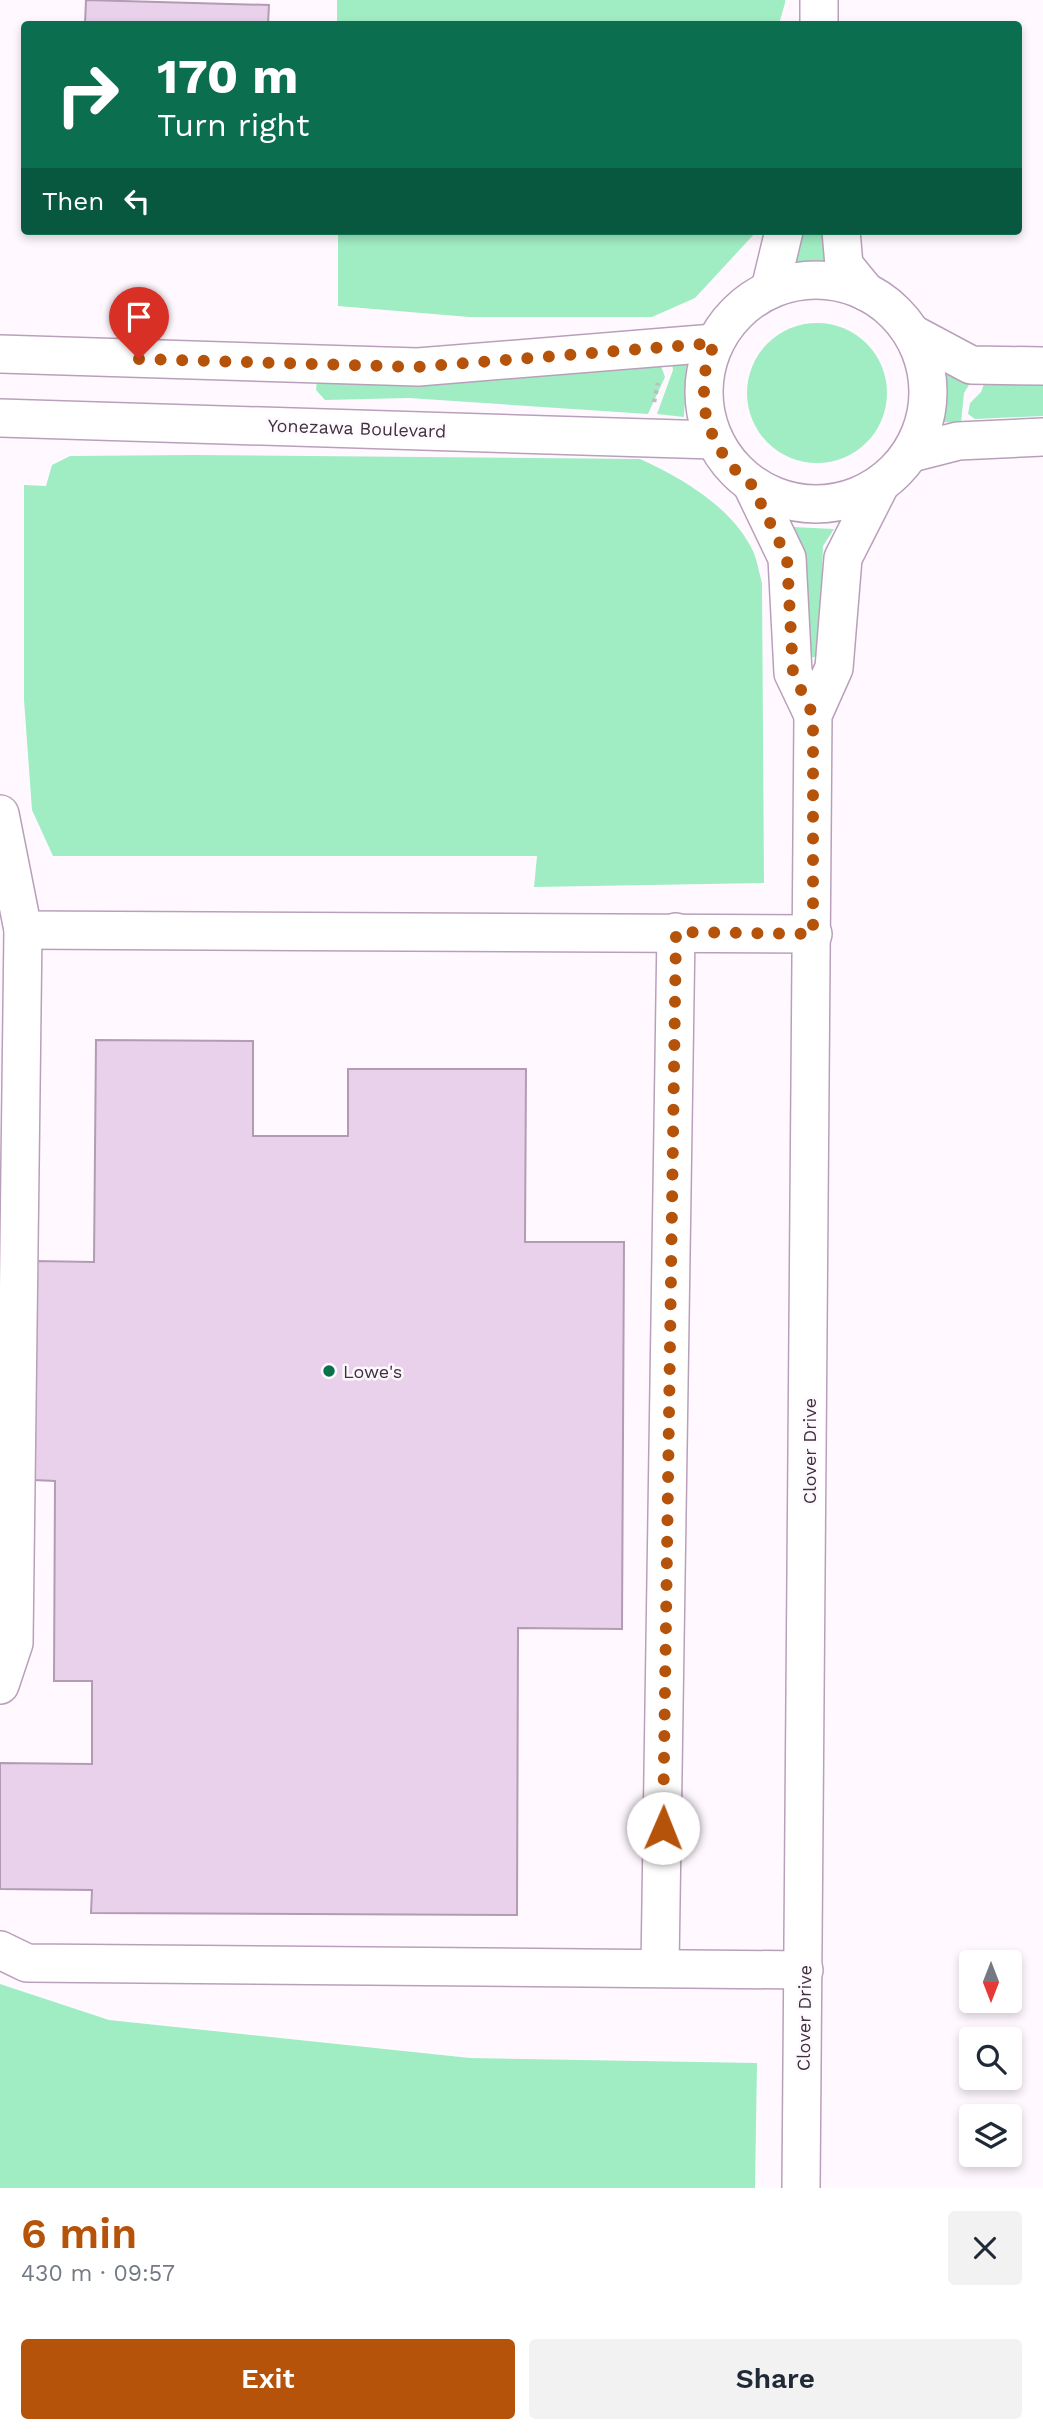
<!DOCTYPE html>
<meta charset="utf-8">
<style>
body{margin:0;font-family:"Work Sans",sans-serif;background:#f2f2f3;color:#1f2937;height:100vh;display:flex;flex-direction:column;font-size:26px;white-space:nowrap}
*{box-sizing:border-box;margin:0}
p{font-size:23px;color:#747a83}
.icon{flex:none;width:38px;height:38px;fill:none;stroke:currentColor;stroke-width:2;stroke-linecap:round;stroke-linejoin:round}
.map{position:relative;height:2188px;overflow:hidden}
.sheet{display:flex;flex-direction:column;background:#fff;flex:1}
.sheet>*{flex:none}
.top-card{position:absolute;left:21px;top:21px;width:1001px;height:214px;border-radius:7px;box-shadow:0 4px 10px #0003;background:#0b6e4f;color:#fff;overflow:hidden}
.needle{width:46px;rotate:180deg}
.fabs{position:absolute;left:959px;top:1950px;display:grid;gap:14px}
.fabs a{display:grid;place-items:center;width:63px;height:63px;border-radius:7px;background:#fff;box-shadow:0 4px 10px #0003;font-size:35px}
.pin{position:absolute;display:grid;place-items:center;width:60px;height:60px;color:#fff;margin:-72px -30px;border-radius:50% 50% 50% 0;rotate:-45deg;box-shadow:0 0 7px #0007}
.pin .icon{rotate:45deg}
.me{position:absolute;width:77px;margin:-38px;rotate:1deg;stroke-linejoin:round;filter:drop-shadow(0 0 5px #0008)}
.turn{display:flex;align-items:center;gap:24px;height:147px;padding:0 21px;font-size:32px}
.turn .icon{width:91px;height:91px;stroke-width:2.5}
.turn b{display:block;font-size:49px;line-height:60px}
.then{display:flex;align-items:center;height:66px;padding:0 21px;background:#0003;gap:14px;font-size:26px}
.round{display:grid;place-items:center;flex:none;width:74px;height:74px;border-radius:7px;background:#f2f2f3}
.headline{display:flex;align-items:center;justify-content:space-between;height:119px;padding:0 21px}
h1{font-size:42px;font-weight:600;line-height:52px;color:#b45309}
.cta{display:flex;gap:14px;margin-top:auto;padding:14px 21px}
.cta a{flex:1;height:80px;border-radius:7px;background:#b45309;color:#fff;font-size:28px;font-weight:600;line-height:80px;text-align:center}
.cta a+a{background:#f2f2f3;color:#1f2937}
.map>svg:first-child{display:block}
</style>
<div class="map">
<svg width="1043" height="2188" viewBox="0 0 1043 2188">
<rect width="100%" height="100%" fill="#fff9ff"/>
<g fill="#a0edc4">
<polygon points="337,0 785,0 785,3 779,24 337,24"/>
<polygon points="338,231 757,231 695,298 652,317 469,317 338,306"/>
<polygon points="804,231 827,231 833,263 793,263"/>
<circle cx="817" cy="393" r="70"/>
<polygon points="687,361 684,417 657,414 673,370 672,362"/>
<polygon points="661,366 665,377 648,414 409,398 325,400 316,390 317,379"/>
<polygon points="943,368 972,380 964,393 961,423 943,422"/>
<polygon points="989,371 1043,374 1043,416 975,419 968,414 970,403 981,392"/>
<path d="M193,455L640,459C682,478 732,507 753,551C757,560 759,572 762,583L764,883L534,887L537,856H53L32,810L24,700V485L46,486L52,465L70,456Z"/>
<polygon points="793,527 834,529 823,546 819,657 808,657 804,548"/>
<polygon points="0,1984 109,2020 470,2058 757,2063 755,2188 0,2188"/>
</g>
<g fill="#ead1eb" stroke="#b39bb4" stroke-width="2">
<polygon points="86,0 269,5 268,24 85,24"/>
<polygon points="96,1040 253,1041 253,1136 348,1136 348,1069 526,1069 525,1242 624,1242 622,1629 518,1628 517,1915 91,1913 92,1890 0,1889 0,1763 92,1764 92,1681 54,1681 55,1481 34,1480 35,1261 94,1262"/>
</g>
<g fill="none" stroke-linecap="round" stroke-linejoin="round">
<g stroke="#b9a0ba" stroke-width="40">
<g id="minor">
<polyline points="819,24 819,0"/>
<polyline points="841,231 844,265 866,292"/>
<circle cx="816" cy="392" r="112"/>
<polyline points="770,289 784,231"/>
<polyline points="913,334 971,365 1043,366"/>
<polyline points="0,354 418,367 714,343"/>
<polyline points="0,418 714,440"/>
<polyline points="911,453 958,441 1043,437"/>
<polyline points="752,485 787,558 793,673 813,715"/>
<polyline points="0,814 23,930 14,1643 0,1685"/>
<polyline points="23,930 813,934"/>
<polyline points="0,1950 27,1963 804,1970"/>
<polyline points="660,1967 676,932"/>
<polyline points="801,2188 813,715 834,668 843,558 880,485"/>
</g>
</g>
<polyline stroke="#c1bac1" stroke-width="4.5" stroke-dasharray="3.5 5" stroke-linecap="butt" points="654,402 658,383"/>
<use href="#minor" stroke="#fff" stroke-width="37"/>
</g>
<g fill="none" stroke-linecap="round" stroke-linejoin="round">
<polyline stroke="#b45309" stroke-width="12" stroke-dasharray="0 21.6" points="139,359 418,367 714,343 704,375 704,408 714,440 730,465 752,485 787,558 793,673 813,715 813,934 676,932 663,1828"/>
</g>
<circle fill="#08734b" stroke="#fff9ff" stroke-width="2.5" cx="329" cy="1371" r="7"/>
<g text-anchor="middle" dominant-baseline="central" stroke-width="5" stroke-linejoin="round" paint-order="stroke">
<g font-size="18" fill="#3d333d" stroke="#fff9ff">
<text transform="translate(357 428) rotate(2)">Yonezawa Boulevard</text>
<text transform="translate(809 1451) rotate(-90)">Clover Drive</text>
<text transform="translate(804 2018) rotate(-89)">Clover Drive</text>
</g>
<g font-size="18" fill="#3d333d" stroke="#fff9ff" text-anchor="start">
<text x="343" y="1371">Lowe's</text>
</g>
</g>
</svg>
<div class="fabs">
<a><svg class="needle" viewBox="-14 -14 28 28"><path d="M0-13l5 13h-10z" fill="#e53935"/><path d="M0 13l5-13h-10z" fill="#747a83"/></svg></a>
<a><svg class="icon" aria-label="search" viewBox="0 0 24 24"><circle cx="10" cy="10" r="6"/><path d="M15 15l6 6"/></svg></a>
<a><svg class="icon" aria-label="layers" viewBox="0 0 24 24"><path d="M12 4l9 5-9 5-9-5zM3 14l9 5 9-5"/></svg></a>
</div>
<div class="pin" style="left:139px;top:359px;background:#d93025"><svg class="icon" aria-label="arrive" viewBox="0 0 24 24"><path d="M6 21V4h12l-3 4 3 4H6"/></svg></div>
<svg class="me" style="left:663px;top:1828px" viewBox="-20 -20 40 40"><circle r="19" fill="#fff"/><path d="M0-13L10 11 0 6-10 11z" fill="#b45309"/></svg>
<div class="top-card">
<div class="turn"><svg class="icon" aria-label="right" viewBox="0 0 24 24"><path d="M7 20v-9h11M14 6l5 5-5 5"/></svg><div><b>170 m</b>Turn right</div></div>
<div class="then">Then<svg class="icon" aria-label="left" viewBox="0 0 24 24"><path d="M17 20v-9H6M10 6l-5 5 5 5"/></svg></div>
</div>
</div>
<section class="sheet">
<div class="headline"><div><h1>6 min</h1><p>430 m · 09:57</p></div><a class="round"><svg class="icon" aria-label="close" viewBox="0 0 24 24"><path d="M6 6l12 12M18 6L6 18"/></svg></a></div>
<div class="cta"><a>Exit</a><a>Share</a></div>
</section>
